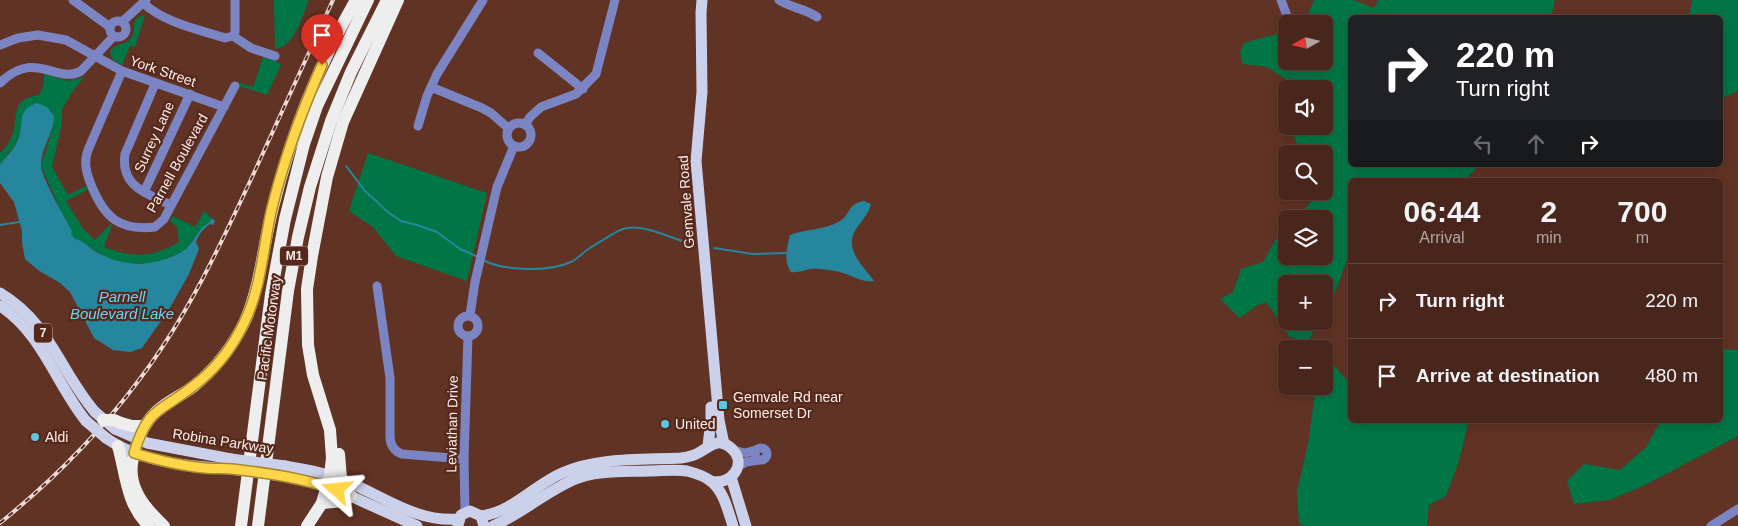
<!DOCTYPE html>
<meta charset="utf-8">
<style>
body{margin:0;font-family:Arial,sans-serif;background:#533229;color:#f1f3f6;height:100vh;display:flex;flex-direction:column;font-size:19px;white-space:nowrap}
*{box-sizing:border-box;margin:0}
p{font-size:16px;color:#b1a5a3}
.icon{flex:none;width:28px;height:28px;fill:none;stroke:currentColor;stroke-width:2;stroke-linecap:round;stroke-linejoin:round}
.map{position:relative;flex:1;overflow:hidden}
.details{position:absolute;left:1348px;top:178px;width:375px;height:245px;display:flex;flex-direction:column;background:#49261c;border-radius:8px;box-shadow:0 2px 12px #0003,0 0 0 1px #61433b}
.details>*{flex:none}
.hud{position:absolute;left:1348px;top:15px;width:375px;height:152px;border-radius:8px;box-shadow:0 2px 12px #0003,0 0 0 1px #61433b;background:#202124;color:#fff;overflow:hidden}
.needle{width:32px;rotate:262deg}
.buttons{position:absolute;left:1278px;top:15px;display:grid;gap:10px}
.buttons a{display:grid;place-items:center;width:55px;height:55px;border-radius:8px;background:#49261c;box-shadow:0 2px 12px #0003,0 0 0 1px #61433b;font-size:25px}
.pin{position:absolute;display:grid;place-items:center;width:42px;height:42px;color:#fff;margin:-51px -21px;border-radius:50% 50% 50% 0;rotate:-45deg;box-shadow:0 0 5px #0007}
.pin .icon{rotate:45deg}
.me{position:absolute;width:55px;margin:-28px;rotate:288deg;stroke-linejoin:round;filter:drop-shadow(0 0 4px #0008)}
.turn{display:flex;align-items:center;gap:18px;height:105px;padding:0 25px;font-size:22px}
.turn .icon{width:65px;height:65px;stroke-width:2.5}
.turn b{display:block;font-size:35px;line-height:42px}
.lanes{display:flex;align-items:center;height:48px;padding:0 25px;background:#0003;justify-content:center;gap:25px;direction:ltr}
.lanes .off{opacity:.35}
.eta{display:flex;justify-content:space-evenly;align-items:center;height:85px;text-align:center}
.eta b{font-size:30px;font-weight:800;line-height:35px}
ul{padding:0;list-style:none}
li{display:flex;align-items:center;gap:15px;height:75px;padding:0 25px;border-top:1px solid #61433b}
li div{flex:1}
li b{display:block;font-size:19px}
li em{font-style:normal}
.map>svg:first-child{display:block}
</style>
<div class="map">
<svg width="1738" height="526" viewBox="0 0 1738 526">
<rect width="100%" height="100%" fill="#613325"/>
<g fill="#007646">
<path d="M274,0H309C302,16 295,47 275,49Z"/>
<polygon points="1314,0 1353,0 1374,8 1378,0 1555,0 1551,17 1350,18 1350,165 1480,165 1464,180 1350,180 1350,256 1349,255 1332,300 1324,299 1324,284 1286,284 1286,321 1315,321 1316,325 1308,343 1290,337 1266,302 1256,306 1240,318 1220,299 1233,292 1241,269 1263,262 1274,242 1286,230 1286,256 1324,256 1324,219 1297,219 1319,191 1324,191 1324,184 1332,172 1331,155 1324,157 1324,154 1302,154 1293,135 1294,126 1324,126 1324,89 1289,89 1287,80 1267,67 1243,64 1240,52 1244,43 1277,34 1286,44 1286,61 1324,61 1324,24 1304,24"/>
<polygon points="1692,0 1738,0 1738,91 1720,99 1720,18 1689,17"/>
<path d="M145,15L135,47L130,46L122,65C115,62 108,57 111,49C118,43 127,45 132,37C137,27 129,18 145,15Z"/>
<polygon points="263,57 274,60 281,65 267,95 239,86 240,83 253,87"/>
<path d="M44,74L69,81L84,77L71,94L62,110V123L52,167L68,195L86,186L87,190L66,201L84,230L95,240L111,224L112,225L104,247C133,258 152,258 179,242L177,227L170,221L173,216L195,227L204,211L213,219L210,220V222L194,238L188,248L183,252L162,261L152,263H121L106,257L72,237L41,166L53,127L21,121C22,140 11,151 0,164V153C7,147 12,138 14,129C17,108 15,99 39,95L44,84Z"/>
<polygon points="368,153 487,193 467,281 396,256 373,227 349,211"/>
<polygon points="1720,349 1738,350 1738,436 1643,486 1610,500 1574,504 1567,481 1584,464 1620,470 1646,447 1661,420 1720,420"/>
<polygon points="1327,357 1350,384 1350,420 1469,420 1458,464 1446,496 1429,505 1427,526 1303,526 1299,523 1297,491 1308,444 1316,386 1324,386 1324,366"/>
</g>
<g fill="#26869d">
<path d="M37,103L47,107L54,116C54,133 41,148 41,165C41,177 65,218 72,231L71,234L75,239C83,240 88,247 95,251C123,268 152,267 180,253C194,246 196,229 210,222V220L213,219L215,221L213,225L210,224C204,228 199,234 196,242L199,249L189,274L168,311L142,348L130,352L113,350L94,338L70,292L60,283L38,270L25,259L22,243V231L14,202L0,183V164C6,157 13,151 17,142C26,125 14,111 37,103Z"/>
<path d="M864,201L871,204C869,212 864,218 859,225C841,247 861,263 874,281C860,283 849,273 835,271C828,270 818,268 811,269C803,270 799,273 791,272C783,261 787,248 790,235C806,229 825,230 840,221C851,214 848,203 864,201Z"/>
</g>
<g fill="none" stroke-linecap="round" stroke-linejoin="round">
<g stroke="#26869d" stroke-width="2">
<polyline points="346,166 365,191 389,213 401,221 417,225 437,232 460,249 476,256"/>
<polyline points="0,225 19,222"/>
<polyline points="714,248 753,254 786,253"/>
<path d="M485,261C506,271 549,272 571,262C578,259 583,252 590,248C597,244 616,231 623,229C643,222 673,240 693,244"/>
</g>
<g stroke="#7c85c4" stroke-width="9">
<polyline points="73,0 110,27"/>
<path d="M779,0C791,8 804,8 817,17"/>
<polyline points="1281,0 1290,24"/>
<path d="M143,3C165,23 197,29 225,38L233,36L235,32V0"/>
<circle cx="118" cy="29" r="8"/>
<polyline points="122,22 146,0"/>
<polyline points="233,36 251,48 275,56"/>
<polyline points="0,45 18,38 38,35 66,40 122,71 224,107"/>
<polyline points="538,53 583,89"/>
<path d="M122,71L88,150C83,163 87,175 92,187C105,218 120,231 155,227L164,219L235,86"/>
<path d="M0,83C35,48 57,85 81,71L114,36"/>
<path d="M155,84L125,154C120,187 148,194 171,205"/>
<polyline points="431,87 482,108 491,113 509,129"/>
<circle cx="519" cy="135" r="12"/>
<polyline points="525,125 530,117 541,107 576,94 596,74 615,0"/>
<polyline points="418,126 427,96 437,74 483,0"/>
<polyline points="144,192 190,94"/>
<path d="M377,286L390,378V436C390,445 394,451 402,454L464,459"/>
<polyline points="470,315 475,282 497,187 514,146"/>
<circle cx="468" cy="326" r="10"/>
<circle cx="761" cy="454" r="6"/>
<polyline points="733,450 745,453 756,450"/>
<polyline points="737,467 746,462 759,460"/>
<polyline points="465,513 464,459 468,336"/>
<polyline points="1711,526 1738,509"/>
</g>
<g stroke="#ccd1eb" stroke-width="11">
<polyline points="702,0 701,13 702,92 696,161 719,420 724,444"/>
<path d="M0,293C51,324 59,370 95,412"/>
<path d="M0,306C42,333 56,384 86,421"/>
<polyline points="115,429 147,443 231,459"/>
<path d="M106,438C142,463 188,466 230,469"/>
<polyline points="708,446 711,420 711,407"/>
<path d="M285,466C303,469 323,472 341,479C380,494 415,523 459,519"/>
<polyline points="283,476 314,483 337,490 417,526"/>
<polyline points="731,477 746,526"/>
<path d="M481,516C513,512 534,485 562,473C599,457 642,460 681,458C688,457 694,456 700,452C711,446 718,437 731,448C748,463 732,486 711,481"/>
<polyline points="458,525 461,515 470,511 481,516 484,526"/>
<path d="M493,526C521,514 544,493 573,480C596,470 624,472 649,471C661,471 675,469 687,471C695,473 705,476 712,482C724,492 728,511 733,526"/>
</g>
<g stroke="#eee" stroke-width="12">
<polyline points="121,423 132,426 144,426"/>
<path d="M118,446C126,474 126,504 149,526"/>
<polyline points="339,454 341,479"/>
<polyline points="322,503 344,501 351,496"/>
<path d="M164,526C145,508 126,487 133,458C138,438 145,419 162,407C172,399 184,394 194,386C215,369 233,346 245,321C261,285 263,245 273,207C291,135 318,65 356,0"/>
<polyline points="241,526 271,294 285,219 304,144 317,106 368,0"/>
<polyline points="258,526 288,291 298,237 310,187 331,121 351,72 387,0"/>
<polyline points="307,526 322,503 330,475 332,458 330,430 313,375 308,345 307,289 312,256 327,177 343,122 398,0"/>
</g>
<g stroke="#ebdad6" stroke-width="4">
<path id="rail" d="M0,523C52,481 99,434 139,380C187,317 220,246 253,175C280,117 306,58 333,0"/>
</g>
<use href="#rail" stroke="#56281b" stroke-width="2" stroke-dasharray="5.5" stroke-linecap="butt"/>
<g stroke="#ccd1eb" stroke-width="11">
<polyline points="95,412 115,429"/>
<polyline points="86,421 106,438"/>
<polyline points="231,459 285,466"/>
<polyline points="230,469 283,476"/>
</g>
<polyline stroke="#eee" stroke-width="12" points="103,420 114,420 121,423"/>
</g>
<g fill="none" stroke-linecap="round" stroke-linejoin="round">
<g stroke="#a68a30" stroke-width="12">
<path id="route" d="M322,65C301,113 283,162 271,212C263,249 261,289 244,323C232,348 214,371 192,387C159,413 148,407 134,453C157,460 181,466 205,468C214,469 223,468 232,469C268,473 302,478 337,490"/>
</g>
<use href="#route" stroke="#ffd54a" stroke-width="9"/>
</g>
<g fill="#59c8e5" stroke="#56281b" stroke-width="2">
<rect x="718" y="400" width="10" height="10" rx="2.5"/>
<circle cx="665" cy="424" r="5"/>
<circle cx="35" cy="437" r="5"/>
</g>
<g text-anchor="middle" dominant-baseline="central" stroke-width="4.5" stroke-linejoin="round" paint-order="stroke">
<g fill="#56281b" stroke="#cab3ad" stroke-width="1">
<rect x="280" y="246.5" width="28" height="19" rx="4"/>
<rect x="34" y="323.5" width="18" height="19" rx="4"/>
</g>
<g font-size="12" font-weight="bold" fill="#fbeeeb">
<text x="294" y="256">M1</text>
<text x="43" y="333">7</text>
</g>
<g font-size="14" fill="#fbeeeb" stroke="#56281b">
<text transform="translate(163 71) rotate(19)">York Street</text>
<text transform="translate(154 137) rotate(-65)">Surrey Lane</text>
<text transform="translate(177 163) rotate(-61)">Parnell Boulevard</text>
<text transform="translate(686 202) rotate(-94)">Gemvale Road</text>
<text transform="translate(269 328) rotate(-82)">Pacific Motorway</text>
<text transform="translate(452 424) rotate(-89)">Leviathan Drive</text>
<text transform="translate(223 441) rotate(9)">Robina Parkway</text>
</g>
<g font-size="14" fill="#fbeeeb" stroke="#56281b" text-anchor="start">
<text x="733" y="397">Gemvale Rd near<tspan x="733" dy="16">Somerset Dr</tspan></text>
<text x="675" y="424">United</text>
<text x="45" y="437">Aldi</text>
</g>
<g font-size="15" font-style="italic" fill="#66d7f4" stroke="#56281b">
<text x="122" y="296">Parnell<tspan x="122" dy="17">Boulevard Lake</tspan></text>
</g>
</g>
</svg>
<div class="buttons">
<a><svg class="needle" viewBox="-14 -14 28 28"><path d="M0-13l5 13h-10z" fill="#e53935"/><path d="M0 13l5-13h-10z" fill="#b1a5a3"/></svg></a>
<a><svg class="icon" aria-label="sound" viewBox="0 0 24 24"><path d="M4 9h4l5-4v14l-5-4H4zM17 9q2 3 0 6"/></svg></a>
<a><svg class="icon" aria-label="search" viewBox="0 0 24 24"><circle cx="10" cy="10" r="6"/><path d="M15 15l6 6"/></svg></a>
<a><svg class="icon" aria-label="layers" viewBox="0 0 24 24"><path d="M12 4l9 5-9 5-9-5zM3 14l9 5 9-5"/></svg></a>
<a>+</a>
<a>−</a>
</div>
<div class="pin" style="left:322px;top:65px;background:#d93025"><svg class="icon" aria-label="arrive" viewBox="0 0 24 24"><path d="M6 21V4h12l-3 4 3 4H6"/></svg></div>
<svg class="me" style="left:337px;top:490px" viewBox="-20 -20 40 40"><path d="M0-17L14 15 0 8-14 15z" fill="#ffd54a" stroke="#fff" stroke-width="4"/></svg>
<div class="hud">
<div class="turn"><svg class="icon" aria-label="right" viewBox="0 0 24 24"><path d="M7 20v-9h11M14 6l5 5-5 5"/></svg><div><b>220 m</b>Turn right</div></div>
<div class="lanes"><svg class="icon off" aria-label="left" viewBox="0 0 24 24"><path d="M17 20v-9H6M10 6l-5 5 5 5"/></svg><svg class="icon off" aria-label="ahead" viewBox="0 0 24 24"><path d="M12 20V5M6 11l6-6 6 6"/></svg><svg class="icon" aria-label="right" viewBox="0 0 24 24"><path d="M7 20v-9h11M14 6l5 5-5 5"/></svg></div>
</div>
<section class="details">
<div class="eta">
<div><b>06:44</b><p>Arrival</p></div>
<div><b>2</b><p>min</p></div>
<div><b>700</b><p>m</p></div>
</div>
<ul>
<li><svg class="icon" aria-label="right" viewBox="0 0 24 24"><path d="M7 20v-9h11M14 6l5 5-5 5"/></svg><div><b>Turn right</b></div><em>220 m</em></li>
<li><svg class="icon" aria-label="arrive" viewBox="0 0 24 24"><path d="M6 21V4h12l-3 4 3 4H6"/></svg><div><b>Arrive at destination</b></div><em>480 m</em></li>
</ul>
</section>
</div>
